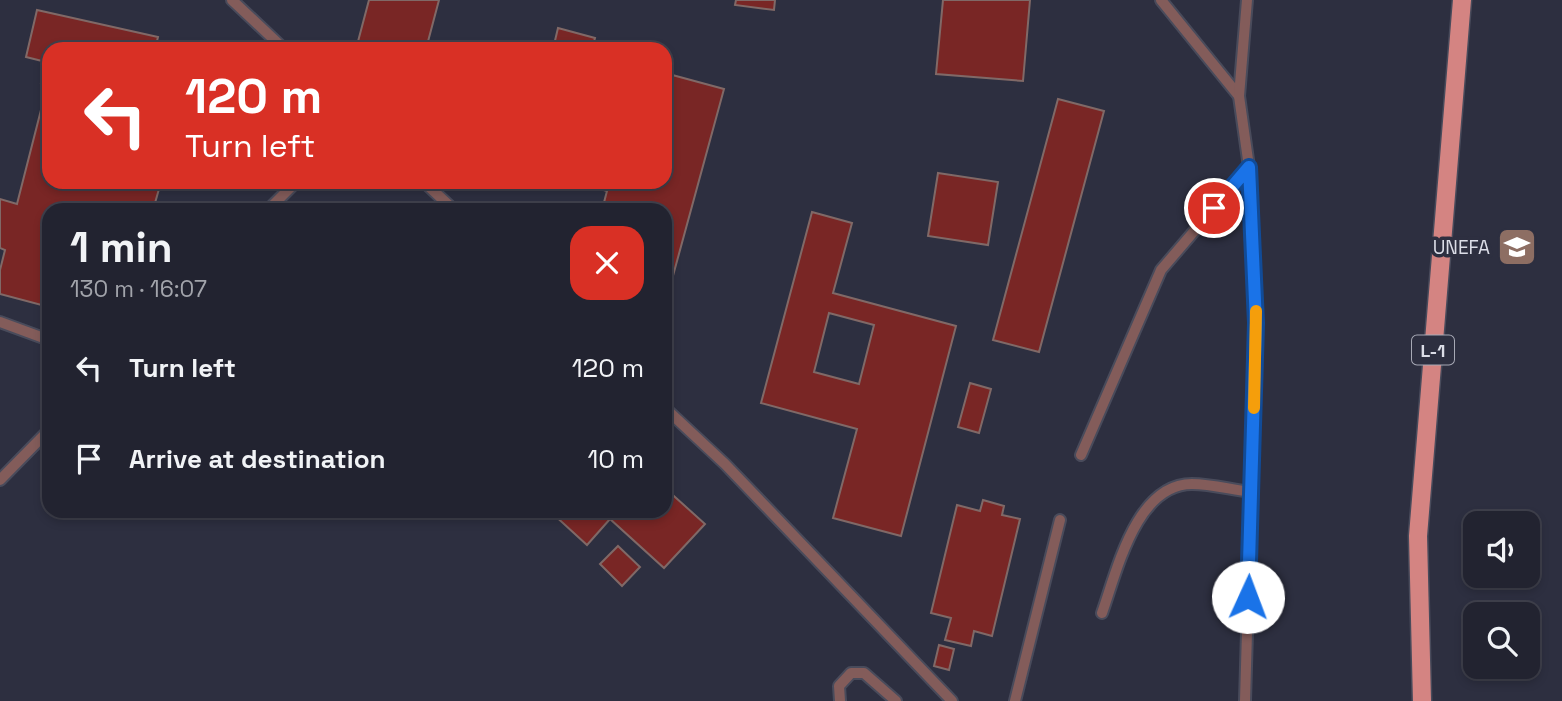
<!DOCTYPE html>
<meta charset="utf-8">
<style>
body{margin:0;font-family:"Space Grotesk",sans-serif;background:#2e2f3c;color:#f1f3f6;height:100vh;display:flex;flex-direction:column;font-size:26px;white-space:nowrap}
*{box-sizing:border-box;margin:0}
p{font-size:23px;color:#a2a4ab}
.icon{flex:none;width:38px;height:38px;fill:none;stroke:currentColor;stroke-width:2;stroke-linecap:round;stroke-linejoin:round}
.map{position:relative;flex:1;overflow:hidden}
.sheet{position:absolute;left:42px;top:203px;width:630px;height:315px;display:flex;flex-direction:column;background:#222330;border-radius:21px;box-shadow:0 4px 10px #0003,0 0 0 2px #3f404c}
.sheet>*{flex:none}
.banner{position:absolute;left:42px;top:42px;width:630px;height:147px;border-radius:21px;box-shadow:0 4px 10px #0003,0 0 0 2px #3f404c;background:#d93025;color:#fff;overflow:hidden}
.buttons{position:absolute;left:1463px;top:511px;display:grid;gap:14px}
.buttons a{display:grid;place-items:center;width:77px;height:77px;border-radius:14px;background:#222330;box-shadow:0 4px 10px #0003,0 0 0 2px #3f404c;font-size:35px}
.pin{position:absolute;display:grid;place-items:center;width:60px;height:60px;color:#fff;margin:-30px;border:4px solid #fff;border-radius:50%;box-shadow:0 2px 7px #0007}
.me{position:absolute;width:77px;margin:-38px;rotate:2deg;stroke-linejoin:round;filter:drop-shadow(0 0 5px #0008)}
.turn{display:flex;align-items:center;gap:24px;height:147px;padding:0 28px;font-size:32px}
.turn .icon{width:91px;height:91px;stroke-width:2.5}
.turn b{display:block;font-size:49px;line-height:60px}
.round{display:grid;place-items:center;flex:none;width:74px;height:74px;border-radius:21px;background:#2e2f3c}
.summary{display:flex;align-items:center;justify-content:space-between;height:119px;padding:0 28px}
h1{font-size:42px;font-weight:700;line-height:52px}
ul{padding:0;list-style:none}
li{display:flex;align-items:center;gap:21px;height:91px;padding:0 28px}
li div{flex:1}
li b{display:block;font-size:26px}
li em{font-style:normal}
.map>svg:first-child{display:block}
</style>
<div class="map">
<svg width="1562" height="701" viewBox="0 0 1562 701">
<rect width="100%" height="100%" fill="#2d2f40"/>
<g fill="#792625" stroke="#806967" stroke-width="2" fill-rule="evenodd">
<polygon points="369,0 439,0 426,49 356,49"/>
<polygon points="736,0 775,0 774,10 735,5"/>
<polygon points="943,0 1030,0 1023,81 936,74"/>
<polygon points="37,10 158,37 155,49 49,49 49,85 41,83 46,62 26,57"/>
<polygon points="558,28 595,38 592,49 553,49"/>
<polygon points="665,73 724,89 665,305 665,210 602,210 607,191 575,182 665,182"/>
<polygon points="1058,99 1104,111 1039,352 993,340"/>
<polygon points="41,110 49,112 49,182 161,182 153,210 49,210 49,307 0,294 0,270 5,250 0,248 0,199 17,204"/>
<polygon points="938,173 998,182 988,245 928,236"/>
<path d="M812,212L852,223L833,293L956,326L901,536L833,518L857,429L761,403ZM829,313L874,325L859,384L814,372Z"/>
<polygon points="970,383 991,389 979,433 958,427"/>
<polygon points="665,488 705,524 664,568 610,519 587,545 552,513 665,511"/>
<polygon points="983,500 1004,506 1002,515 1020,519 992,636 974,631 971,646 945,640 951,618 931,613 957,505 980,511"/>
<polygon points="618,546 640,567 622,586 600,564"/>
<polygon points="939,645 954,649 949,670 934,666"/>
</g>
<g fill="none" stroke-linecap="round" stroke-linejoin="round">
<g stroke="#494b5b" stroke-width="14">
<g id="service">
<polyline points="232,0 284,49"/>
<polyline points="1161,0 1239,96"/>
<polyline points="424,182 454,210"/>
<polyline points="268,210 296,182"/>
<polyline points="0,322 49,340"/>
<polyline points="665,408 725,464 952,701"/>
<polyline points="1081,455 1161,270 1249,167"/>
<polyline points="0,480 49,430"/>
<path d="M1102,613C1117,571 1136,484 1192,484C1212,484 1232,490 1251,492"/>
<polyline points="840,701 839,686 851,673 864,673 896,701"/>
<polyline points="1015,701 1060,520"/>
<polyline points="1245,701 1256,323 1249,167 1239,96 1247,0"/>
</g>
</g>
<g stroke="#494b5b" stroke-width="21">
<polyline id="primary" points="1422,701 1418,536 1462,0"/>
</g>
<use href="#service" stroke="#835c5a" stroke-width="10"/>
<use href="#primary" stroke="#d48482" stroke-width="18"/>
</g>
<g fill="none" stroke-linecap="round" stroke-linejoin="round">
<g stroke="#114b97" stroke-width="18">
<polyline id="route" points="1214,208 1249,167 1256,323 1248,597"/>
</g>
<use href="#route" stroke="#1a73e8" stroke-width="12"/>
<polyline stroke="#f59e0b" stroke-width="12" points="1254,408 1256,311"/>
</g>
<defs>
<g id="university-square" transform="scale(2.0125)"><rect x="-9" y="-9" width="18" height="18" rx="4" fill="#8d6e63" stroke="#2d2f40"/><path d="M0-5L7-2L0 1L-7-2ZM-4 1L0 2.5L4 1V4Q0 6-4 4Z" fill="#fff"/></g>
</defs>
<g fill-rule="evenodd">
<use href="#university-square" x="1517" y="247"/>
</g>
<g text-anchor="middle" dominant-baseline="central" stroke-width="7" stroke-linejoin="round" paint-order="stroke">
<rect fill="#2d2f40" stroke="#a7a9b5" stroke-width="2" x="1412" y="335.5" width="42" height="29" rx="5"/>
<g font-size="18" font-weight="bold" fill="#dbdde7">
<text x="1433" y="350">L-1</text>
</g>
<g font-size="19" fill="#dbdde7" stroke="#2d2f40" text-anchor="end">
<text x="1490" y="247">UNEFA</text>
</g>
</g>
</svg>
<div class="buttons">
<a><svg class="icon" aria-label="sound" viewBox="0 0 24 24"><path d="M4 9h4l5-4v14l-5-4H4zM17 9q2 3 0 6"/></svg></a>
<a><svg class="icon" aria-label="search" viewBox="0 0 24 24"><circle cx="10" cy="10" r="6"/><path d="M15 15l6 6"/></svg></a>
</div>
<div class="pin" style="left:1214px;top:208px;background:#d93025"><svg class="icon" aria-label="arrive" viewBox="0 0 24 24"><path d="M6 21V4h12l-3 4 3 4H6"/></svg></div>
<svg class="me" style="left:1248px;top:597px" viewBox="-20 -20 40 40"><circle r="19" fill="#fff"/><path d="M0-13L10 11 0 6-10 11z" fill="#1a73e8"/></svg>
<div class="banner">
<div class="turn"><svg class="icon" aria-label="left" viewBox="0 0 24 24"><path d="M17 20v-9H6M10 6l-5 5 5 5"/></svg><div><b>120 m</b>Turn left</div></div>
</div>
<section class="sheet">
<div class="summary"><div><h1>1 min</h1><p>130 m · 16:07</p></div><a class="round" style="background:#d93025;color:#fff"><svg class="icon" aria-label="close" viewBox="0 0 24 24"><path d="M6 6l12 12M18 6L6 18"/></svg></a></div>
<ul>
<li><svg class="icon" aria-label="left" viewBox="0 0 24 24"><path d="M17 20v-9H6M10 6l-5 5 5 5"/></svg><div><b>Turn left</b></div><em>120 m</em></li>
<li><svg class="icon" aria-label="arrive" viewBox="0 0 24 24"><path d="M6 21V4h12l-3 4 3 4H6"/></svg><div><b>Arrive at destination</b></div><em>10 m</em></li>
</ul>
</section>
</div>
